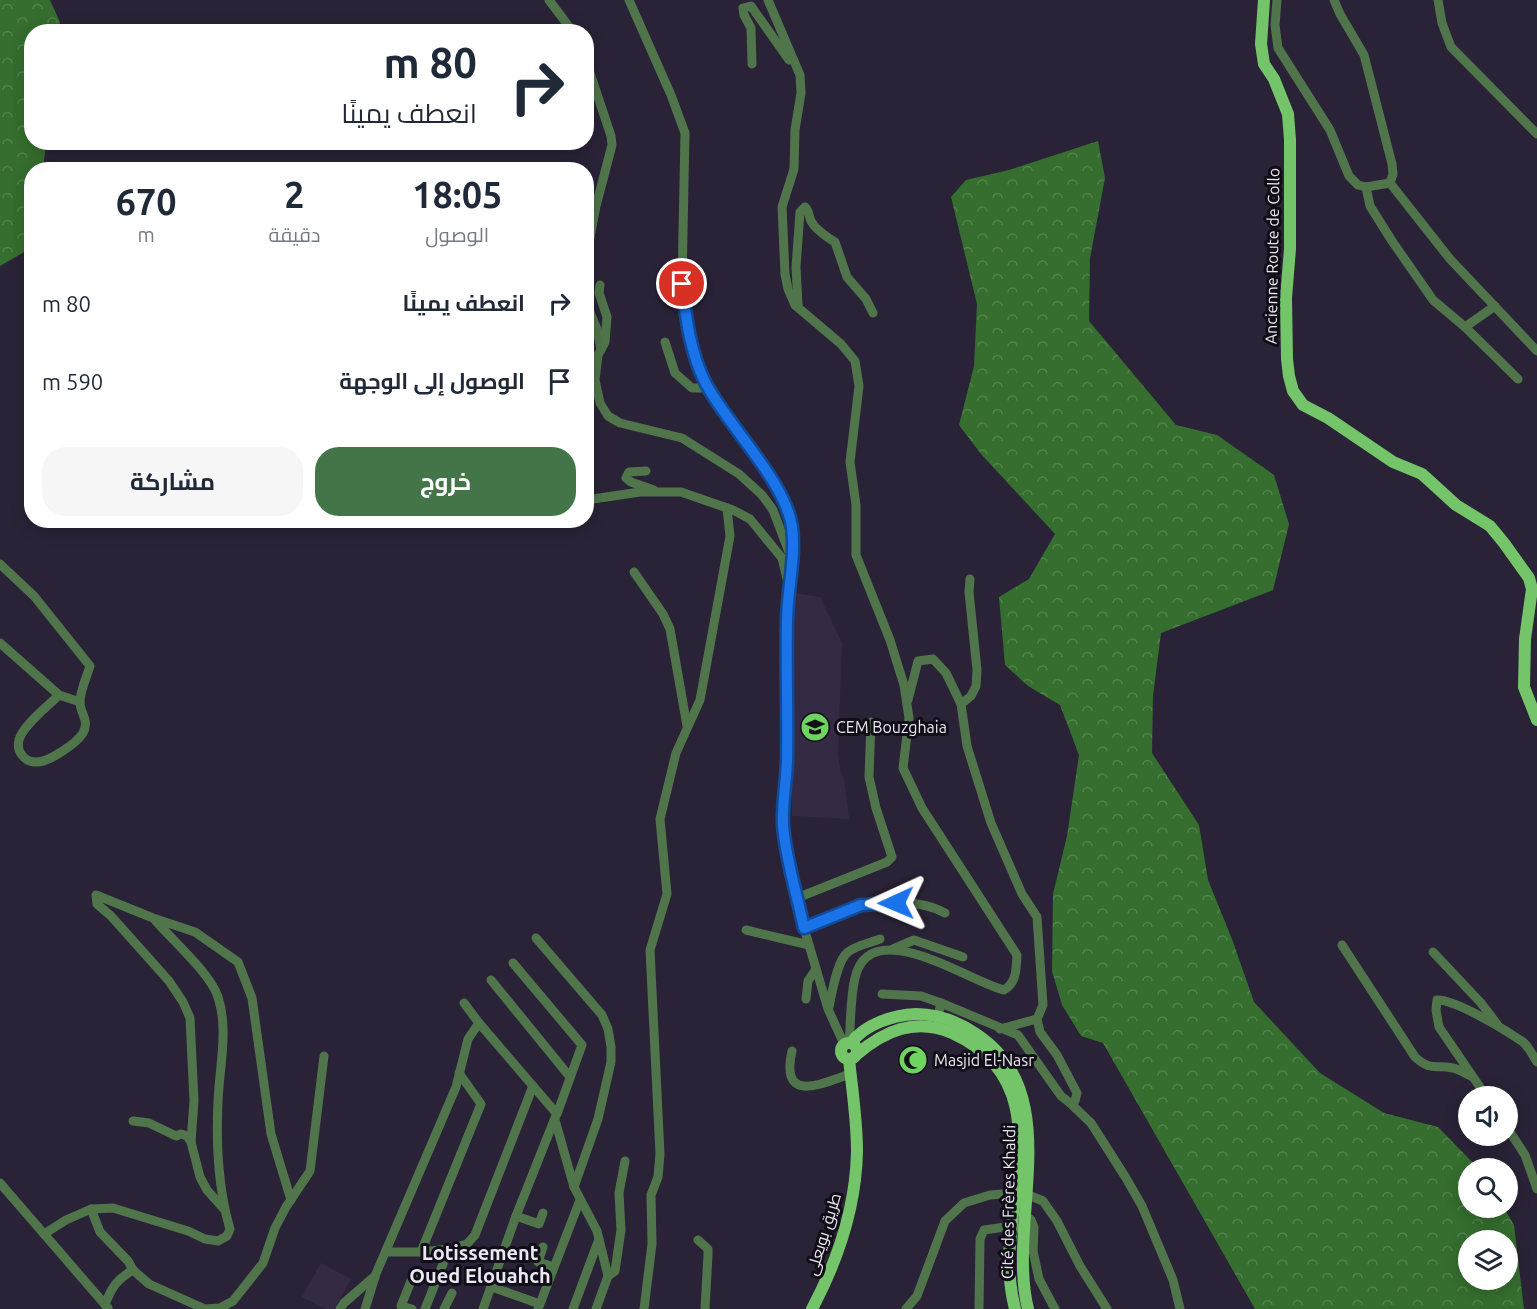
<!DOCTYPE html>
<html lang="ar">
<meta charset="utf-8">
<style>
body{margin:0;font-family:Ubuntu,Cairo,sans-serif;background:#f6f6f7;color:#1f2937;direction:rtl;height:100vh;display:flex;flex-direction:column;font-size:22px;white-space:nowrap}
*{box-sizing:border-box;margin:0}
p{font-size:20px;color:#747a83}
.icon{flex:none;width:33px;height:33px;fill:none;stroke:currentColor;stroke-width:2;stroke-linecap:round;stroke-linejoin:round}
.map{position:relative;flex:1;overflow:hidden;direction:ltr}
.panel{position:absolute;left:24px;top:162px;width:570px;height:366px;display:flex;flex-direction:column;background:#fff;border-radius:24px;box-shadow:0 3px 15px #0003;direction:rtl}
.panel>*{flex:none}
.hud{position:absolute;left:24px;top:24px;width:570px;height:126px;border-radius:24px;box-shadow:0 3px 15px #0003;direction:rtl;background:#fff;color:#1f2937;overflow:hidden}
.tools{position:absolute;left:1458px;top:1086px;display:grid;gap:12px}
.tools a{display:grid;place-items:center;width:60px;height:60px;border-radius:50%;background:#fff;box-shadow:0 3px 15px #0003;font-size:30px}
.pin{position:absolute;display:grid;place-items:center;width:51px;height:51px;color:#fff;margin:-26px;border:3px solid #fff;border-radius:50%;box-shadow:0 2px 6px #0007}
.me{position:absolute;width:66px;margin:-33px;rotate:269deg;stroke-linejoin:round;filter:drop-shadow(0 0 4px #0008)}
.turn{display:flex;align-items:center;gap:21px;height:126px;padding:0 18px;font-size:27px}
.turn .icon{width:78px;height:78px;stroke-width:2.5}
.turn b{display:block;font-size:42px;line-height:51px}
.eta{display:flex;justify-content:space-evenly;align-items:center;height:102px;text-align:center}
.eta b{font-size:36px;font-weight:700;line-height:42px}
.cta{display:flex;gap:12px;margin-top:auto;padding:12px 18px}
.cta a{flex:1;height:69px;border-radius:24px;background:#437549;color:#fff;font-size:24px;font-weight:700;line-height:69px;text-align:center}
.cta a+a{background:#f6f6f7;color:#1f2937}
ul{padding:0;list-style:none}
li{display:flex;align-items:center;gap:18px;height:78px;padding:0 18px}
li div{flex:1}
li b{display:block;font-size:22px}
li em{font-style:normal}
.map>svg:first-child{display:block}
</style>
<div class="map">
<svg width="1537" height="1309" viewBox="0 0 1537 1309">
<defs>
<pattern id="forest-crowns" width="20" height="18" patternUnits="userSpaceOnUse" patternTransform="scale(1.5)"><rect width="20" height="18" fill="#356e2e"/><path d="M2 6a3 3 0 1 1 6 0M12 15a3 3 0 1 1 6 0" fill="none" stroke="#52834d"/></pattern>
</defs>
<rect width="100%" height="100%" fill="#2a2337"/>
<g fill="#342a44">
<polygon points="795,593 820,597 842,643 838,754 841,774 844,778 849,819 792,816 791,700"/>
<polygon points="321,1263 351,1279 334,1309 325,1309 302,1297"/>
</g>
<g fill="url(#forest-crowns)" fill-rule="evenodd">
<polygon points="0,0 50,0 60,22 59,31 32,32 32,142 46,143 43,169 32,170 31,248 0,266"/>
<path d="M1098,141L1105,178L1090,258L1089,321L1176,425L1217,435L1274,475L1289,524L1273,590L1161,633L1153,696L1152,753L1199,825L1208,880L1232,939L1254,1002L1320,1073L1384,1113L1438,1127L1478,1168H1468V1208H1504L1514,1225L1524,1309H1255L1103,1043L1081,1036L1062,1005L1052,971L1053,894L1067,836L1079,755L1060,705L1028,686L1005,665L999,597L1029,579L1055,534L981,454L959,425L974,366L977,304L951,197L966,180L1009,170ZM1468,1240H1508V1280H1468Z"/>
</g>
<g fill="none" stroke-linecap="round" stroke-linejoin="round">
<g stroke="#50754b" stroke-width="9">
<polyline points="549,0 573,32"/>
<polyline points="629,0 671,95 685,133 682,283 688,333 696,359 705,382 721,410 768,473 788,510 792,527 792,551 787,619 787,764 783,800 783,827 804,928 828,1009 844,1044"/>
<path d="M768,0L800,75L801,93L795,130L794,169L782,207L785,274L788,289L795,305L841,344L855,361L859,386L850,462L856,505V555L890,640L904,685L909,718L903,768L922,808L1017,955C1016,969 1017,982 1004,990C970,982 870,912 855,978C850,999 851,1022 849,1043"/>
<polyline points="1277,0 1275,25 1278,48 1330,130 1349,176 1358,185 1366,187 1390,183"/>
<polyline points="1334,0 1340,14 1364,55 1392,164 1393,174 1390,183"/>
<polyline points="1438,0 1442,23 1451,47 1537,134"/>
<polyline points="586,61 611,136 612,145 596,206 586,258"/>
<polyline points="752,64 751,28 744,15 743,8 751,6 789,60"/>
<polyline points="1390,183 1450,259 1537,351"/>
<polyline points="1366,187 1370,206 1392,241 1433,300 1465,327 1518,379"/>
<polyline points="600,285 599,293 607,317 605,342 598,355 595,380 600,403 608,416 620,423 682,438 739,474 762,495 773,510 790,555"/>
<polyline points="586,303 597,329 601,350"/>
<path d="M798,305L796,267L800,212L805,207C810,212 808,215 811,221C815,229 828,238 835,242L847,277L866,299L873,313"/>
<polyline points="1465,327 1495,306"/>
<polyline points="665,342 675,373 692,388 708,388"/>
<polyline points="646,471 629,472 626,478 631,482 654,490"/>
<polyline points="586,500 640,492 681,492 733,510 750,519 782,558 787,579"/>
<path d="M0,564L34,596L90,666C87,676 80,691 80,702C80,714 90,720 83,733C77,743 48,763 36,762C24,762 16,751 19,740C22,726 49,705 59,695"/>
<polyline points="634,572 663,614 670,629 687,726"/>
<polyline points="0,643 59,695 80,702"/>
<polyline points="908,700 918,661 933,659 946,673 961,704 967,746 991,823 1022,894 1037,917 1043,1005 1037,1019 1040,1032 1057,1055 1077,1093 1075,1101 1070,1103 1061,1096 1018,1035 941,1003 938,1016"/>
<polyline points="961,704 971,696 976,686 977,670 969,592 970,579"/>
<polyline points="797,898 887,862 892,857 876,808 869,777 871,722"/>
<path d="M804,928C823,920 842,910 861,905C884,899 924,901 945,913"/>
<polyline points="746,930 809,945"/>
<polyline points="536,938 602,1015 608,1029 611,1047 611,1062 598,1119 574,1187 555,1120"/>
<path d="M1342,945L1415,1057C1432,1072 1434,1064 1453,1068C1459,1069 1466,1074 1471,1076"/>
<polyline points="893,949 914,940 963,957"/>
<polyline points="1433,952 1481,1003 1497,1024"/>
<polyline points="491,980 570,1077"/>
<polyline points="882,994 921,996 941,1003"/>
<polyline points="806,999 808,981 816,969"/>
<polyline points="464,1003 479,1023"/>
<path d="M829,1007C832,993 837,960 848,952C857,945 870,943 880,939"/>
<polyline points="1000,1029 1037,1019"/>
<path d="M792,1051C780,1104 821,1084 850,1074"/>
<path d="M1486,1096L1439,1027L1436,1010L1437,1000C1455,999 1507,1031 1523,1042C1529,1047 1533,1056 1537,1062"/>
<polyline points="1070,1103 1091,1123 1126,1178 1142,1206 1173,1280 1180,1309"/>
<polyline points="133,1121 149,1123 176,1136 181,1134 187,1136 191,1142"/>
<polyline points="1508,1129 1525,1155 1537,1189"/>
<polyline points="0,1183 108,1308"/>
<polyline points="574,1187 597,1231 608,1276 596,1309"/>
<polyline points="91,1209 100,1232 128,1261 133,1270"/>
<polyline points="224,1209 207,1190 200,1177 191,1142 194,1101 190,1018 183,1002 169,981 111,916 97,904 96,895 153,918 195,932 238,962 252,998 271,1134 291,1200"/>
<polyline points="1023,1213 1031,1220 1034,1227 1033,1251 1039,1279 1055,1309"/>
<polyline points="516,1216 539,1224 543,1213"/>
<path d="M44,1234L66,1220L91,1209L113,1208L188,1231L205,1239L218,1241L227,1236L230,1229C218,1188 216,1144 218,1102C219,1069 229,1030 218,997C210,973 172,940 155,920"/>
<polyline points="698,1240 708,1249 708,1255 705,1309"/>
<polyline points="543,1247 538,1262 554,1267"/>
<polyline points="386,1252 421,1252 449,1249"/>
<polyline points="421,1252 481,1104 459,1073"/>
<polyline points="608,1276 615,1271 621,1230 619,1193 625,1161"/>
<polyline points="492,1287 540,1304"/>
<path d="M105,1305C111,1288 117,1279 133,1270L149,1284L205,1309L220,1308L233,1301L263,1263L275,1228L286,1207L310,1171L324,1056"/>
<polyline points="340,1309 344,1303 375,1276 456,1087 468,1039 479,1023 557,1114 582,1045 513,963"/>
<polyline points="365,1309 375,1277"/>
<polyline points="412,1309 401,1306 413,1276"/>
<polyline points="425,1309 449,1249 467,1244 475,1235 533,1086"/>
<polyline points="444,1309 452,1293"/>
<polyline points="483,1309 516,1216 555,1118"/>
<polyline points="538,1309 580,1200"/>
<polyline points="573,1309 599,1239"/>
<polyline points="644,1309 652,1244 651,1195 658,1177 660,1154 650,950 667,894 660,819 676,753 700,700 730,536 727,508"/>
<polyline points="906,1309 917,1296 945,1221 964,1203 990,1195 1016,1193 1026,1194 1043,1201 1057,1221 1080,1266 1107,1309"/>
<polyline points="979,1309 980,1239 984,1230 1012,1226 1023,1230"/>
</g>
<g stroke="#74c469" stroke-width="12">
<polyline points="1264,0 1261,44 1264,64 1274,79 1288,114 1290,140 1290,249 1286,298 1287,359 1289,376 1293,391 1303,405 1328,418 1393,462 1422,474 1456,505 1490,526 1504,543 1529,578 1532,589 1525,639 1524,687 1537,720"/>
<path d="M851,1043C865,1024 893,1015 916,1014C939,1014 957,1021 976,1034C1068,1094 1006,1221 1028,1309"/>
<circle cx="849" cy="1051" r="8"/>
<path d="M856,1055C884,1031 915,1017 952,1033C1051,1078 1012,1175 1009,1259C1009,1276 1011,1293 1015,1309"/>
<path d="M812,1309C838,1260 856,1206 857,1151C857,1120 852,1089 849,1059"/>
</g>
</g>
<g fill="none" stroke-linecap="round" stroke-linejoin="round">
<g stroke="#114b97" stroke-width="15">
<path id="route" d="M682,284C686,318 690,353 706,384C729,427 785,481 792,527C796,558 787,591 787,622C786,669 788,716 787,762C786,784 782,804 783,826C786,860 797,895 804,928L861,905L896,903"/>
</g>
<use href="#route" stroke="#1a73e8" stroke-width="10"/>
</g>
<defs>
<g id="school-disc" transform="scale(1.5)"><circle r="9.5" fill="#6ed360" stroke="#110e17"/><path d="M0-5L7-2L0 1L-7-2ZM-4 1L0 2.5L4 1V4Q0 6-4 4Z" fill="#111"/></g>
<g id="mosque-disc" transform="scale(1.5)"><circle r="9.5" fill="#6ed360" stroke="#110e17"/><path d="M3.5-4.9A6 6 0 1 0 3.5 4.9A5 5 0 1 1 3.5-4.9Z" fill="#111"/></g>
</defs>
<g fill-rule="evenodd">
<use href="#school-disc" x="815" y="727"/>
<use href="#mosque-disc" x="913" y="1060"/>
</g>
<g text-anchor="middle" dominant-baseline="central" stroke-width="6" stroke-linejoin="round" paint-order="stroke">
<g font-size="16" fill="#ebe7f4" stroke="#110e17">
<text transform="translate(1272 256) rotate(-89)">Ancienne Route de Collo</text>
<text transform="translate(1008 1202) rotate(-89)">Cité des Frères Khaldi</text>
<text transform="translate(823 1234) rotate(-73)">طريق بويعلى</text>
</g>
<g font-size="16" fill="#ebe7f4" stroke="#110e17" text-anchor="start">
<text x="836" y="727">CEM Bouzghaia</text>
<text x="934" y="1060">Masjid El-Nasr</text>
</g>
<g font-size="20" font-weight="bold" fill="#ebe7f4" stroke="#110e17">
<text x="480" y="1252">Lotissement<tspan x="480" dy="23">Oued Elouahch</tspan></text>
</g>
</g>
</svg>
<div class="tools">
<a><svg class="icon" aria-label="sound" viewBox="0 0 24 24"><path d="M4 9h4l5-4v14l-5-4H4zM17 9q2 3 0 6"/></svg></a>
<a><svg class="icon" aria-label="search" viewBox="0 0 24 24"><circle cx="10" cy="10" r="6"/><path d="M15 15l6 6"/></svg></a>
<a><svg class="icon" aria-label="layers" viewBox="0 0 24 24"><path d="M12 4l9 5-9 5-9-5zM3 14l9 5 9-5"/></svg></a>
</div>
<div class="pin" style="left:682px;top:284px;background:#d93025"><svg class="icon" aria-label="arrive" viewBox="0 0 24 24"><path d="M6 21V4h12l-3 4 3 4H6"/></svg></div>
<svg class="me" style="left:896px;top:903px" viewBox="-20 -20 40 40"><path d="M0-17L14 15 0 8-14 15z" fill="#1a73e8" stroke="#fff" stroke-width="4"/></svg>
<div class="hud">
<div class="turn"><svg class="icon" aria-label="right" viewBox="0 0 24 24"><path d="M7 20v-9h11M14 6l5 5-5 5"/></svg><div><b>80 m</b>انعطف يمينًا</div></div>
</div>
<section class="panel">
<div class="eta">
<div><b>18:05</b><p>الوصول</p></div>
<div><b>2</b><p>دقيقة</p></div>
<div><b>670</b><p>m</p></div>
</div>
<ul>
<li><svg class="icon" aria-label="right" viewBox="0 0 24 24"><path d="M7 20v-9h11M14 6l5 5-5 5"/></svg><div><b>انعطف يمينًا</b></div><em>80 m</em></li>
<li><svg class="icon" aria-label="arrive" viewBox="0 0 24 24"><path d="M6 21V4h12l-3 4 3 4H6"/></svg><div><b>الوصول إلى الوجهة</b></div><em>590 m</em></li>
</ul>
<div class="cta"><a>خروج</a><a>مشاركة</a></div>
</section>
</div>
